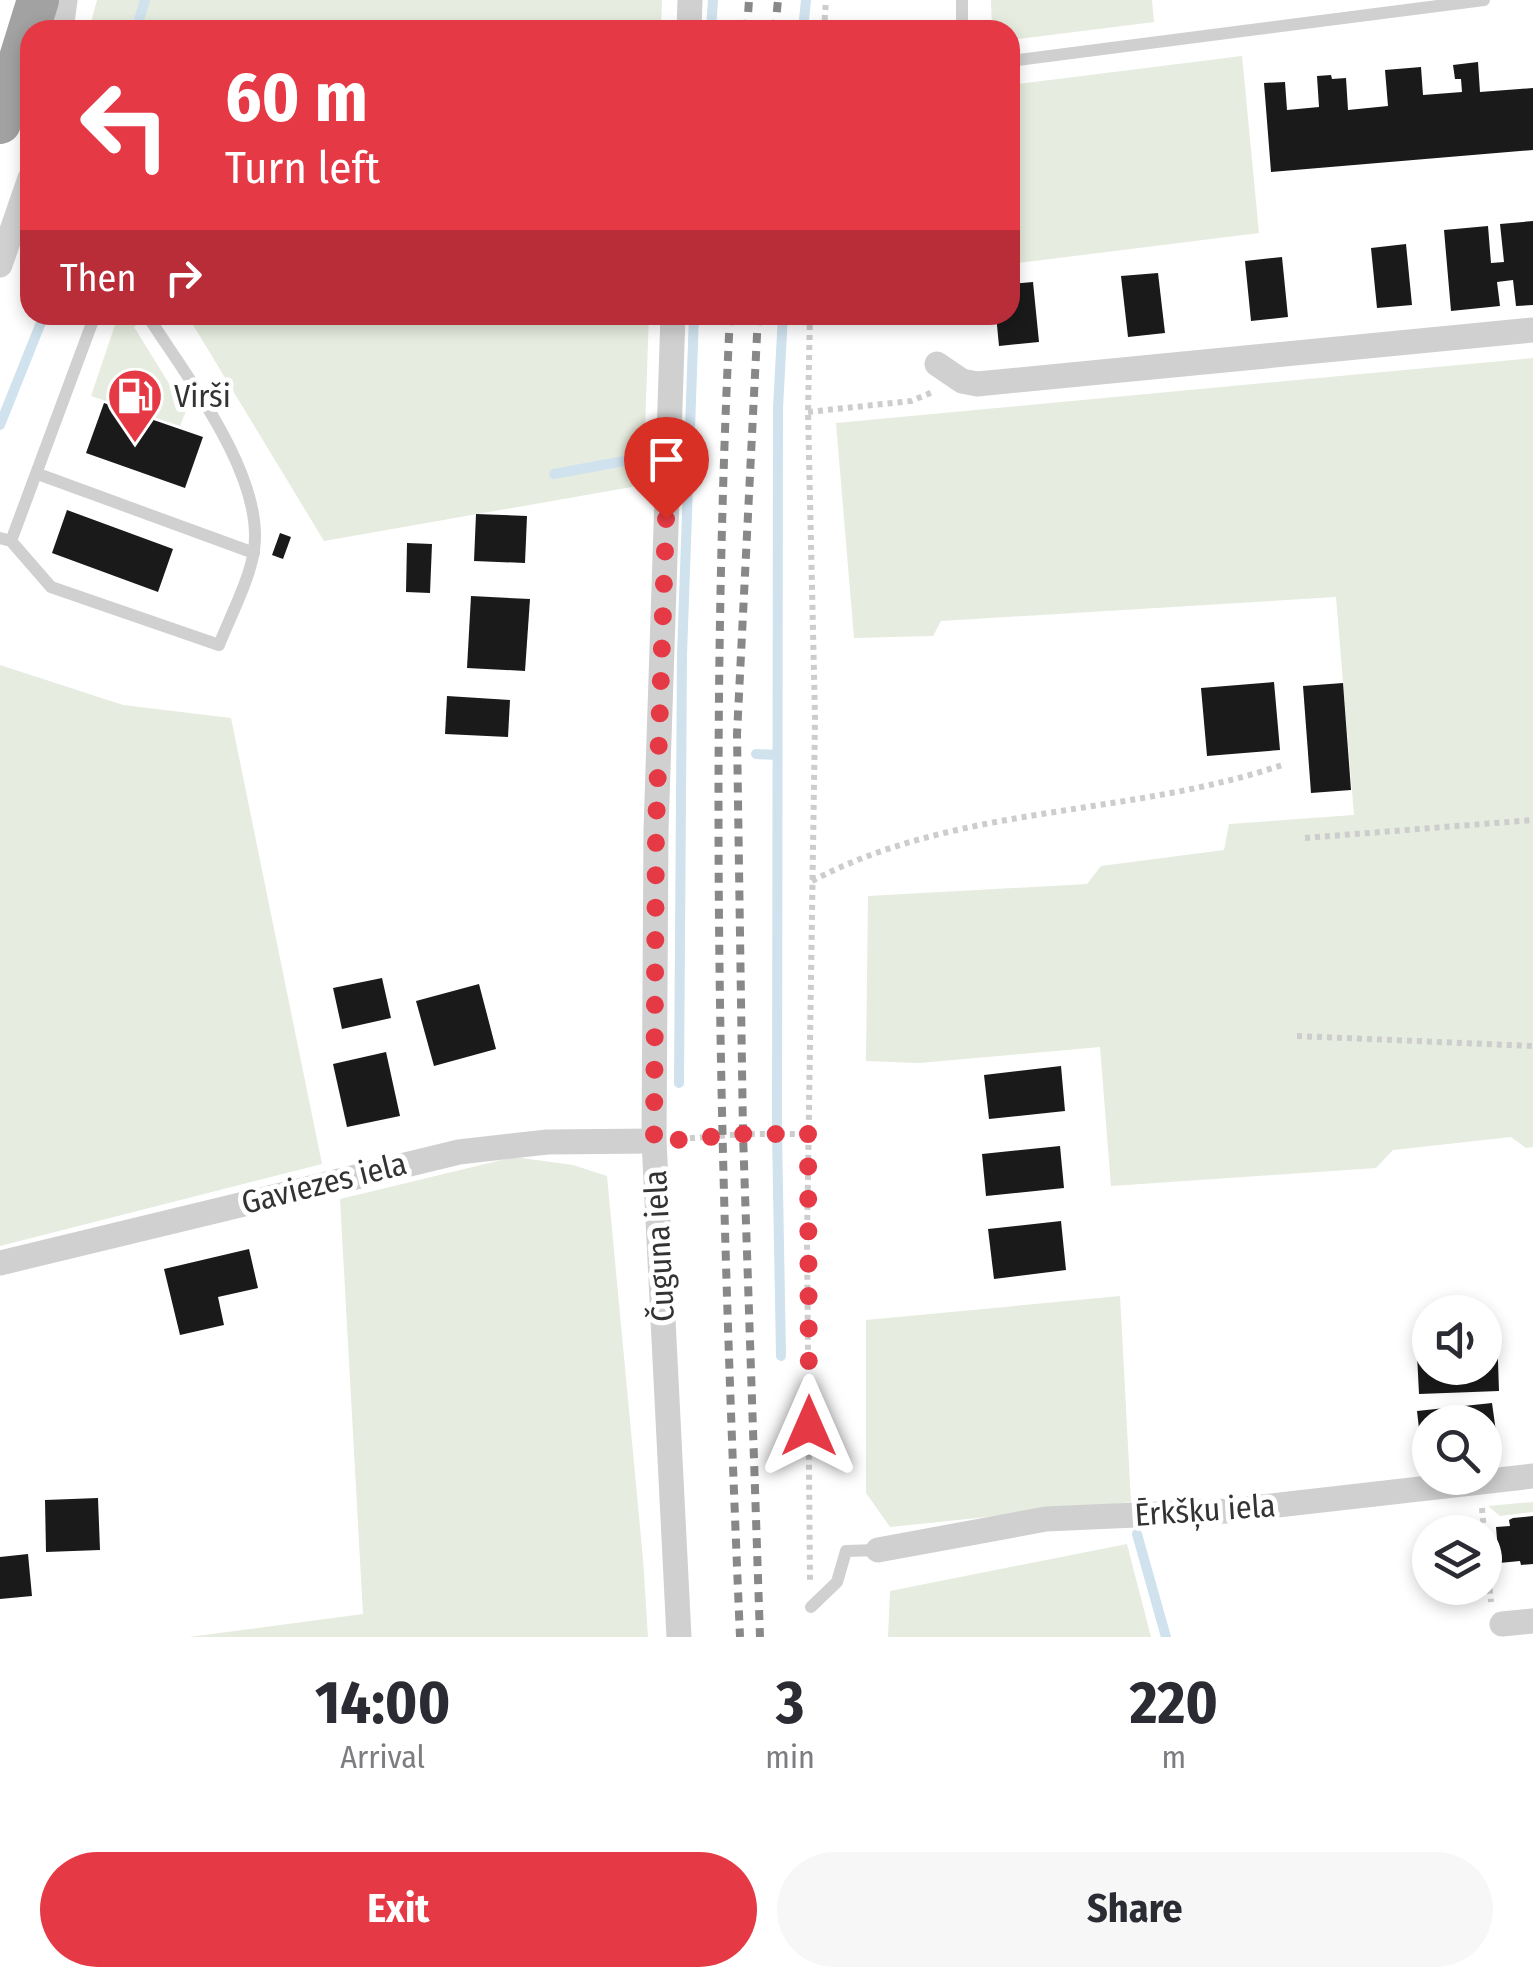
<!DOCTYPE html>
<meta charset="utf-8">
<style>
body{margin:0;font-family:"Fira Sans Condensed",sans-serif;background:#f7f7f7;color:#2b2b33;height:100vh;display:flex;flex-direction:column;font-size:38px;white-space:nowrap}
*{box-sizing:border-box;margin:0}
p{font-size:32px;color:#7c7c81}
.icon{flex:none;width:55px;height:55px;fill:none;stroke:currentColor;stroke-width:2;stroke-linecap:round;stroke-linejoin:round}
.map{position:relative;height:1637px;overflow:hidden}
.details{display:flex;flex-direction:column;background:#fff;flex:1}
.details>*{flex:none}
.hud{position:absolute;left:20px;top:20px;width:1000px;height:305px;border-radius:30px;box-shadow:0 5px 15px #0003;background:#e63946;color:#fff;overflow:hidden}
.controls{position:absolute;left:1412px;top:1295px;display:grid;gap:20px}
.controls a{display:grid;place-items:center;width:90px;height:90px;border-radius:50%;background:#fff;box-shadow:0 5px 15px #0003;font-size:50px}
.pin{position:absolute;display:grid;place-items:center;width:85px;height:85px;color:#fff;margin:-102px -42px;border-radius:50% 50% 50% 0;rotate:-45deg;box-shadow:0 0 10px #0007}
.pin .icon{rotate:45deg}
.me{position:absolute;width:110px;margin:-55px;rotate:0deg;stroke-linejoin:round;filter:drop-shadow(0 0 8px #0008)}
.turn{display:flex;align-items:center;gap:35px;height:210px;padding:0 40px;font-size:45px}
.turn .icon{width:130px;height:130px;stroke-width:2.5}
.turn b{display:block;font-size:70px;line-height:85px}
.then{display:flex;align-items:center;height:95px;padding:0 40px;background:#0003;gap:20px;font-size:38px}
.eta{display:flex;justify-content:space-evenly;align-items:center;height:170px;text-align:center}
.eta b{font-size:60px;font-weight:700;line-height:70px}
.action{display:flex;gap:20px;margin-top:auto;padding:20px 40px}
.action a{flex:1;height:115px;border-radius:60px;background:#e63946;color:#fff;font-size:40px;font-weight:700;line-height:115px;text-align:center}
.action a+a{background:#f7f7f7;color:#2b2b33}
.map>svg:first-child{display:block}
</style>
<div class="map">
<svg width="1533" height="1637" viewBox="0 0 1533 1637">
<rect width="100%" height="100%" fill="#fff"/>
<g fill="#e6ecdf">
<polygon points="97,0 662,0 661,30 89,30"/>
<polygon points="991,0 1152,0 1154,22 1010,40 1010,30 992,30"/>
<polygon points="1242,56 1259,233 1010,264 1010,85"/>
<polygon points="187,315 649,315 643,485 324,541"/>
<polygon points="130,316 140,322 134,327 186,411 180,426 91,396 115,325"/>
<polygon points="1533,358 1533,1147 1526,1148 1511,1137 1393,1150 1376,1168 1111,1186 1100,1047 919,1063 866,1061 868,896 1087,884 1101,866 1224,850 1229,824 1354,815 1336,597 941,621 933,636 854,638 836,423"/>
<polygon points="0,665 123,705 231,718 322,1164 0,1246"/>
<polygon points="514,1157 573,1165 607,1176 643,1559 648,1637 189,1637 363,1614 340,1199"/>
<polygon points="1120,1296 1131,1502 890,1527 866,1493 866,1320"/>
<polygon points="1533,1502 1533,1512 1500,1516 1488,1506"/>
<polygon points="1127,1544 1151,1637 888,1637 890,1591"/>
</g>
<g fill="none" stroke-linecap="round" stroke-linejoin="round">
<g stroke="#cfe2ee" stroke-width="10">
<polyline points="136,30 145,0"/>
<polyline points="711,30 713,0"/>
<polyline points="803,30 806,0"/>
<polyline points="0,425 44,315"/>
<polyline points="554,474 635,459"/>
<polyline points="756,754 777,755"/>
<polyline points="679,1083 682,655 694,315"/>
<polyline points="781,1356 777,1133 778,408 783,315"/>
<polyline points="1137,1534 1166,1637"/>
</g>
</g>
<g fill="#1a1a1a">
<polygon points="1478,62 1480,92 1533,88 1533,150 1271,172 1264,83 1285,82 1287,110 1319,107 1317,76 1331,75 1332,79 1346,78 1348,110 1388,106 1385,70 1421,67 1423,95 1462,92 1461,79 1455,79 1453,65"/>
<polygon points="1533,221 1533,305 1516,306 1513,280 1497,282 1500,306 1451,311 1444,230 1488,226 1491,263 1504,262 1500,224"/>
<polygon points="1406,244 1412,305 1377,308 1371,248"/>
<polygon points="1282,257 1288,317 1251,321 1245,261"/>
<polygon points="1158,273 1165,333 1128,337 1121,276"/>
<polygon points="1033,282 1039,342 999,346 996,315 1010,315 1010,284"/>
<polygon points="104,403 203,437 185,488 86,453"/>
<polygon points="67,510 173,549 158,592 52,553"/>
<polygon points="476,514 527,516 525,563 474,561"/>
<polygon points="280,533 291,537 283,559 272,555"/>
<polygon points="407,543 432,544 430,593 406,592"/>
<polygon points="471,596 530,599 525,671 467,668"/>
<polygon points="1274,682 1280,750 1207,756 1201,688"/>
<polygon points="1343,683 1351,790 1311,793 1303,686"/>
<polygon points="447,696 510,700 508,737 445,734"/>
<polygon points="382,978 391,1018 342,1029 333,988"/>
<polygon points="479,984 496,1049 434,1066 416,1001"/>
<polygon points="386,1052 400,1116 347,1127 333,1064"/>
<polygon points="1061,1066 1065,1111 989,1119 984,1075"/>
<polygon points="1060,1146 1064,1188 986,1196 982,1154"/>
<polygon points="1061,1221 1066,1270 994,1279 988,1229"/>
<polygon points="249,1249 258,1288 218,1297 224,1325 180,1335 164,1269"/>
<polygon points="1485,1332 1497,1332 1499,1391 1419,1394 1416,1335 1430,1334 1430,1368 1485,1368"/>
<polygon points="1492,1403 1498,1446 1485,1447 1485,1422 1430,1422 1430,1454 1422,1455 1417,1411"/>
<polygon points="98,1498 100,1550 46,1552 45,1500"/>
<polygon points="1533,1516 1533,1564 1521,1565 1520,1561 1499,1563 1496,1527 1510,1526 1509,1520 1513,1518"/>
<polygon points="28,1554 32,1596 0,1599 0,1557"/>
</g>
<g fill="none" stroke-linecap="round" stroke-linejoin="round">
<g stroke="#cdcdcd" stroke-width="6" stroke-dasharray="5 5" stroke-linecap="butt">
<polyline points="824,30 826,0"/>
<polyline points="810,315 808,412 815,718 807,1239 810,1581"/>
<polyline points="808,412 911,401 933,392"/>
<polyline points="1305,838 1533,820"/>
<path d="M812,881C958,804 1128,817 1282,765"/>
<polyline points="1297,1036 1533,1046"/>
<polyline points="680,1139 743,1134 808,1134"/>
<polyline points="1482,1508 1484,1532"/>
<polyline points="1485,1539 1491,1602"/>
</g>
<g stroke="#d0d0d0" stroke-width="12">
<polyline points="962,30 962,0"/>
<polyline points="1010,61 1484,0"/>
<polyline points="38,474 254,553"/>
<path d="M0,538L11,541L51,587L219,645C230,617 250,579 254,550C265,476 186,376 147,315"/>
<polyline points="11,541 95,315"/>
<polyline points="811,1607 837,1582 846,1551 878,1550"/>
</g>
<g stroke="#d0d0d0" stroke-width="25">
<polyline points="61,30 65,0"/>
<polyline points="689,30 690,0"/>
<polyline points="0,265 30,178"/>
<polyline points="673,315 656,830 654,1141 679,1637"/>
<polyline points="937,364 962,381 977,384 1533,330"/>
<polyline points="0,1263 459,1152 547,1142 654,1141"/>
<polyline points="878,1550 1046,1519 1226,1511 1533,1476"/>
<polyline points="1502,1624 1533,1621"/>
</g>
<polyline stroke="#a2a2a2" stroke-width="42" points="0,123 38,0"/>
<g stroke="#888" stroke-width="8" stroke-dasharray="10 8" stroke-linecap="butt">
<polyline points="747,30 749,0"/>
<polyline points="775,30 778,0"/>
<path d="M730,315C708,756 721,1196 740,1637"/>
<polyline points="758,315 737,734 743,1134 760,1637"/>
</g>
</g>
<circle fill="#a2b095" cx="124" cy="385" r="12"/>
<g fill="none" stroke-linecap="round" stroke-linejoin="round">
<polyline stroke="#e63946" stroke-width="18" stroke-dasharray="0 32.4" points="666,519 656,830 654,1142 742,1134 808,1134 809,1426"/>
</g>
<defs>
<g id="fuel-pin" transform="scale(2.875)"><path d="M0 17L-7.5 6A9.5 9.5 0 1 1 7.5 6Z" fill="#e63946" stroke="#fff"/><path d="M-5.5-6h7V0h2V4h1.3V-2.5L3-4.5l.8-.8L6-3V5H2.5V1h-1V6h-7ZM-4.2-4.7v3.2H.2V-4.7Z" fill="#fff"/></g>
</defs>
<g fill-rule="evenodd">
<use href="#fuel-pin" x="135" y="396"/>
</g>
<g text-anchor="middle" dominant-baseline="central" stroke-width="10" stroke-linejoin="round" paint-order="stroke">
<g font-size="32" fill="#333" stroke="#fff" text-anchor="start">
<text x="174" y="396">Virši</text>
</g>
<g font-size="32" fill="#333" stroke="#fff">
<text transform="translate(324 1183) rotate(-14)">Gaviezes iela</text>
<text transform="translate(659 1246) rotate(-93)">Čuguna iela</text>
<text transform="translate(1205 1510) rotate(-4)">Ērkšķu iela</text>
</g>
</g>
</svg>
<div class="controls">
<a><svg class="icon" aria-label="sound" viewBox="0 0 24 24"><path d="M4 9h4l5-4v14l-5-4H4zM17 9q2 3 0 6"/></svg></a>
<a><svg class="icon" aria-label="search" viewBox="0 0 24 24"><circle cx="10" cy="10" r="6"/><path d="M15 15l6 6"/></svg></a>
<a><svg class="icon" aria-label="layers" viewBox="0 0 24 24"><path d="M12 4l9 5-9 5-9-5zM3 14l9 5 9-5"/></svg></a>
</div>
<div class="pin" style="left:666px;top:519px;background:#d93025"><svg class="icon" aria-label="arrive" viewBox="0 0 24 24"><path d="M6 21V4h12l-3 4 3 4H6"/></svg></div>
<svg class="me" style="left:809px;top:1426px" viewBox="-20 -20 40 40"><path d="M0-17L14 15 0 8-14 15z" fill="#e63946" stroke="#fff" stroke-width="4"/></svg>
<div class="hud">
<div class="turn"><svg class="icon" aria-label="left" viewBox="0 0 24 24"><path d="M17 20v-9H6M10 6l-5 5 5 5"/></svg><div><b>60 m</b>Turn left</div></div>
<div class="then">Then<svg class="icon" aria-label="right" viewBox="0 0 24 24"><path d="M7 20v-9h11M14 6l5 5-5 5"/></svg></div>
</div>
</div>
<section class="details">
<div class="eta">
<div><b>14:00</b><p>Arrival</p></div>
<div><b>3</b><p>min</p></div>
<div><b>220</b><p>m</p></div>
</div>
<div class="action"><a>Exit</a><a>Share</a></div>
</section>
